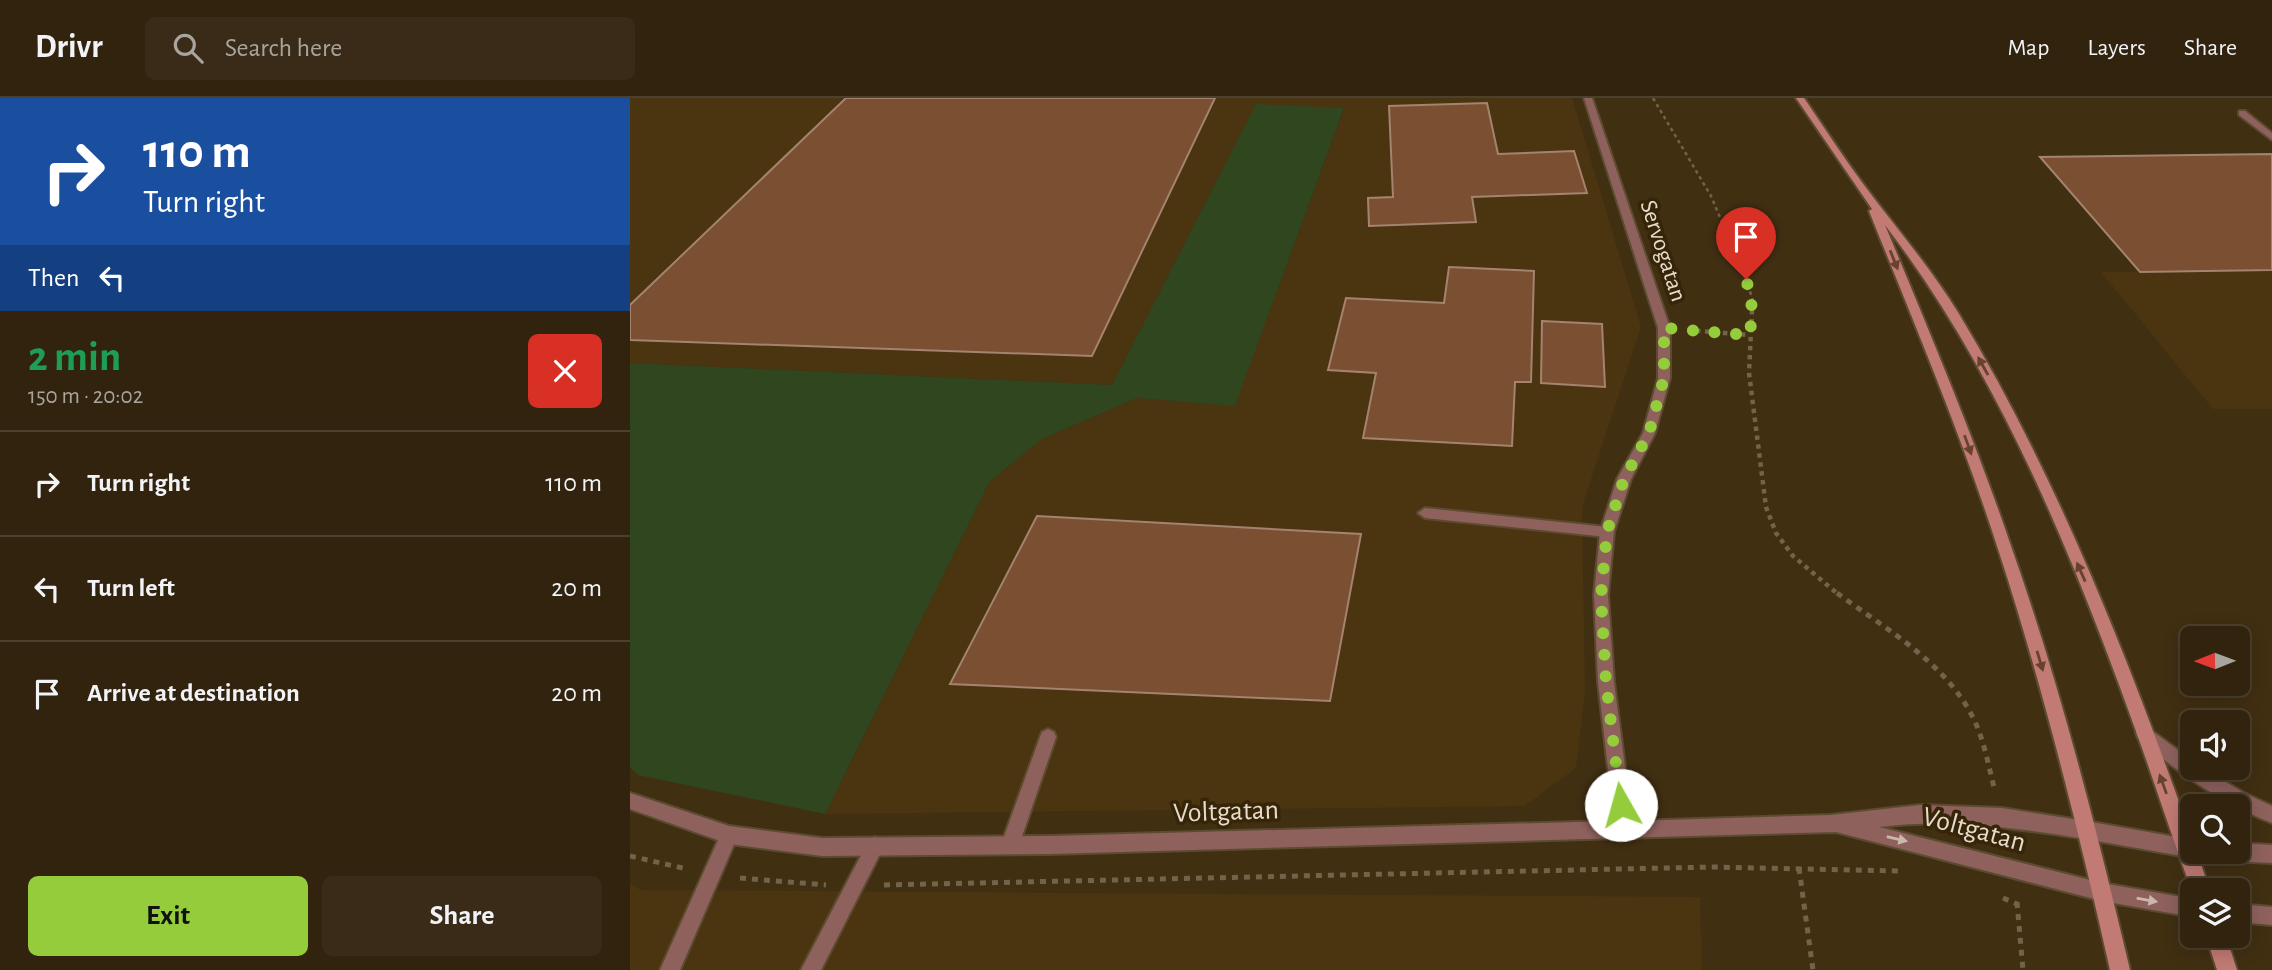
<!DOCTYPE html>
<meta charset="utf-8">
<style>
body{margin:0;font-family:"Alegreya Sans",sans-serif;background:#392b17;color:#f1f3f6;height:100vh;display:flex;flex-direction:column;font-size:26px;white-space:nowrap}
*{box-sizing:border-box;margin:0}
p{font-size:23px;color:#a8a49e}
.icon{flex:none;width:38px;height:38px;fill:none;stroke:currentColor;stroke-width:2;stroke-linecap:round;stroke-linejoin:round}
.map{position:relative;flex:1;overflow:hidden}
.sheet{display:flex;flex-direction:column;background:#31230e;width:630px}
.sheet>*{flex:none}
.hud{background:#1a4fa0;color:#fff;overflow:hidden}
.needle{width:46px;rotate:269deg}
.fabs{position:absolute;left:1550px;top:528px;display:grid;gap:14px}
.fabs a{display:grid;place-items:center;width:70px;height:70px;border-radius:10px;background:#31230e;box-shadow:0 4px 18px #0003,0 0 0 2px #4c402e;font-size:35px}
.pin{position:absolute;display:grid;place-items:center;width:60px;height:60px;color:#fff;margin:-72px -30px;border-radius:50% 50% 50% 0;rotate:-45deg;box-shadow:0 0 7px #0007}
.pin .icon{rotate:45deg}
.me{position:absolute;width:77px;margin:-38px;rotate:353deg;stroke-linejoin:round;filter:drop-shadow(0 0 5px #0008)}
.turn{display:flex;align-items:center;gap:24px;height:147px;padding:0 28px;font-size:32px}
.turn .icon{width:91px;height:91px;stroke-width:2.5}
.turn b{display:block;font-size:49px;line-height:60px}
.then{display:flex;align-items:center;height:66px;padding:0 28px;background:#0003;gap:14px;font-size:26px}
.round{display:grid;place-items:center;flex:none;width:74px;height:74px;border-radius:10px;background:#392b17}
.summary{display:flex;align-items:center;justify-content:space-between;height:119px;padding:0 28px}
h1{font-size:42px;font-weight:600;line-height:52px;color:#1e9e55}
.primary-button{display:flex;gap:14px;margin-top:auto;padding:14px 28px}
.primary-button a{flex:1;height:80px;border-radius:10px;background:#94cc3c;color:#111;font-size:28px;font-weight:600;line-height:80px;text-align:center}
.primary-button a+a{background:#392b17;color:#f1f3f6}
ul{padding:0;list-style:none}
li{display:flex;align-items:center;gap:21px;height:105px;padding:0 28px;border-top:2px solid #4c402e}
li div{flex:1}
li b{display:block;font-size:26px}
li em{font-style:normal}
header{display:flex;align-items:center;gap:42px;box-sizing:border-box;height:98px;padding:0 35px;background:#31230e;border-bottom:2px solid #4c402e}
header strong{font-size:33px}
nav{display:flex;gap:38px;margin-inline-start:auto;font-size:24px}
.search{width:490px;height:63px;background:#392b17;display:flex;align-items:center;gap:18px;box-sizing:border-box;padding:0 24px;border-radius:10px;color:#a8a49e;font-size:26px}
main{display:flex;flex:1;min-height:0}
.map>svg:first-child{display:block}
</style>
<header>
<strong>Drivr</strong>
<div class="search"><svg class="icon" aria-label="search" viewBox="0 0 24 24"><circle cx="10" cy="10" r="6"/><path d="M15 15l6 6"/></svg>Search here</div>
<nav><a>Map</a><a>Layers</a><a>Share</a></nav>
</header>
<main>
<section class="sheet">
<div class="hud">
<div class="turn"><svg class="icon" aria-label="right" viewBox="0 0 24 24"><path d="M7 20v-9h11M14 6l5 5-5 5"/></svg><div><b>110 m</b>Turn right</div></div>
<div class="then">Then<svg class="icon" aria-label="left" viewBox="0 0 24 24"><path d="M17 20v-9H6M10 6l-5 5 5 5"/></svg></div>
</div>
<div class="summary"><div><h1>2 min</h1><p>150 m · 20:02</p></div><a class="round" style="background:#d93025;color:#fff"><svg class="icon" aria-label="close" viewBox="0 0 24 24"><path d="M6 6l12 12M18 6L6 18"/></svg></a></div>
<ul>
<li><svg class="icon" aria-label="right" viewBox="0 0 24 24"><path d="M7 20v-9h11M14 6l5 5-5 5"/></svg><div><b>Turn right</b></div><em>110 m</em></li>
<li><svg class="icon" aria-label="left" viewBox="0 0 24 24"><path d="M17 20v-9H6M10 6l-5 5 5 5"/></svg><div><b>Turn left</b></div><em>20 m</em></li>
<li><svg class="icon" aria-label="arrive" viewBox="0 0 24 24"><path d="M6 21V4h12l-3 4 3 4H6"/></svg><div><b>Arrive at destination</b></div><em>20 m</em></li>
</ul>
<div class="primary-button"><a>Exit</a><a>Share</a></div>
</section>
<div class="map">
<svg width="1642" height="872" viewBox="0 0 1642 872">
<rect width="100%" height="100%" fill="#412f12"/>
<g fill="#4b3410">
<polygon points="0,0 942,0 1011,229 952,409 955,594 946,670 895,708 195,716 360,383 412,341 507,300 605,307 714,11 626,7 482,287 0,265"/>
<polygon points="1642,172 1642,311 1583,311 1471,174"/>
<polygon points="0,786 11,792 1070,799 1072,872 0,872"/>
</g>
<polygon fill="#30461e" points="626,6 714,10 605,308 507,300 412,341 360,383 195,716 8,677 0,669 0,265 482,287"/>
<g fill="#7a4f32" stroke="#a4836f" stroke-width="2">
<polygon points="216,0 585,0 462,258 0,242 0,207"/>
<polygon points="857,5 868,56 944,53 957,95 842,99 846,124 739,128 738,100 763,99 759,8"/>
<polygon points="1642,56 1642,172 1510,174 1410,59"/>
<polygon points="819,169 904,173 901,284 885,284 882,348 733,340 746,275 698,272 716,200 814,205"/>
<polygon points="912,223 972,226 975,289 911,285"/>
<polygon points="407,418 731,436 700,603 320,586"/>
</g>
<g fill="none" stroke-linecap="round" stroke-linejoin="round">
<g stroke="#5c4b30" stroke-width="4">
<g id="service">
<polygon points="1609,13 1615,13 1642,35 1642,42 1609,17"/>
<polygon points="795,410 977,429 982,430 984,434 982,438 977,439 795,420 788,415"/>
<polygon points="418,631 424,634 426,639 389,747 386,753 380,756 374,753 371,747 410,639 412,634"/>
<polygon points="99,728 105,731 108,737 50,872 30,872 93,731"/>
<polygon points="245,739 251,742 254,748 191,872 171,872 239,742"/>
</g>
</g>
<g stroke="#5c4b30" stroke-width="4">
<path id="minor" d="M954,0H962L1040,230V280L1025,335L1001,381L984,434L978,497L984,584L1002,723L1201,717L1290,707L1372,710L1456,723L1462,726L1465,732L1462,738L1456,741C1385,730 1321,720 1249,729L1472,785L1479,787L1481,794L1479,801L1472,803L1206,734L420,756L192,758L99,746L0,711V695L99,728L192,740L420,738L984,723L968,584L964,497L970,434L987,381L1013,335L1028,280V230Z"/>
</g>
<g stroke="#5c4b30" stroke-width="4">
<g id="tertiary">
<path d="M1514,627L1563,663V670H1573L1614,695L1642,708V725C1593,706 1549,676 1508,640L1506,635L1508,630Z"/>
<polygon points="1456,723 1563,742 1563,754 1571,754 1563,760 1456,741 1450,738 1447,732 1450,726"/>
<polygon points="1608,745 1642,747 1642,765 1598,763 1592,760 1589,754 1608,754"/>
<polygon points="1472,785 1563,801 1563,819 1472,803 1465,801 1463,794 1465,787"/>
<polygon points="1608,806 1642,809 1642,827 1608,824"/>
</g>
</g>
<g stroke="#5c4b30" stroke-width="4">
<g id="secondary">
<path d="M1166,0H1174C1194,29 1213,59 1234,87C1266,130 1301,170 1329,216C1428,380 1499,562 1563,743V754H1567L1580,793H1563V796C1545,748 1529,698 1512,650C1447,468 1373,281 1255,127C1299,233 1344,339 1381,448C1430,587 1466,729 1500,872H1480C1448,730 1413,589 1368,451C1331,336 1284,225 1239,113L1242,111Z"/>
<polygon points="1576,838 1596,838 1607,872 1587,872"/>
</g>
</g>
<polyline stroke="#73634a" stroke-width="2.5" stroke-dasharray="3.5 3.5" stroke-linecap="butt" points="1023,0 1081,98 1116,181 1123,203 1122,214"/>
<g stroke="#73634a" stroke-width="4.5" stroke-dasharray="4.5 4.5" stroke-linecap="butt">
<polyline points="1122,212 1119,275 1136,409 1146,435 1163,458 1209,497"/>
<polyline points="1057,232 1119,237"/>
</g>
<g stroke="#73634a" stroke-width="5" stroke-dasharray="6 6" stroke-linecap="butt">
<path d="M1207,495C1257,532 1320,567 1346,626C1355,646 1359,671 1365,693"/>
<polyline points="0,758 57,771"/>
<polyline points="1169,770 1183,872"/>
<polyline points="110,780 196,787"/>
<polyline points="254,787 1082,769 1270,773"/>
<polyline points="1373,800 1387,806"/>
<polyline points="1387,804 1393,872"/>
</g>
<use href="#service" fill="#8e615d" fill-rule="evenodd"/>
<use href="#minor" fill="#8e615d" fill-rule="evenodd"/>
<use href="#tertiary" fill="#8e615d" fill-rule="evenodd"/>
<use href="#secondary" fill="#c17a74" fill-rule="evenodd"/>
</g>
<defs><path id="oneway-solid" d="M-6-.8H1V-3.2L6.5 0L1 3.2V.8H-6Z" transform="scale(1.75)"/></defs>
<g fill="#67432e">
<use href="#oneway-solid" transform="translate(1264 162) rotate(68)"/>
<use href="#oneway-solid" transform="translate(1353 268) rotate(-119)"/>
<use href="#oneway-solid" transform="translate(1338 347) rotate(70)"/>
<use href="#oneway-solid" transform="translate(1451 474) rotate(-114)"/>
<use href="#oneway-solid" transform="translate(1410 563) rotate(73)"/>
<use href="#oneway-solid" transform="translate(1533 686) rotate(-110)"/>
</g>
<g fill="#ccb7ab">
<use href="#oneway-solid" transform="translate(1267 741) rotate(13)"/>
<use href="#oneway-solid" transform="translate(1517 802) rotate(10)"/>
</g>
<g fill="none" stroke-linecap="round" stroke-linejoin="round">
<path stroke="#94cc3c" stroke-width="12" stroke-dasharray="0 21.6" d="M991,707L976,584L971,498L977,434L994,381L1019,335L1034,280V230L1119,237C1124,216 1122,202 1116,181"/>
</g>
<g text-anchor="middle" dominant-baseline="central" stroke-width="7" stroke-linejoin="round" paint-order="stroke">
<g font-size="24" fill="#e7dccc" stroke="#362508">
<text transform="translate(1033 153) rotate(72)">Servogatan</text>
</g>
<g font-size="28" fill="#e7dccc" stroke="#362508">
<text transform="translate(596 714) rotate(-2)">Voltgatan</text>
<text transform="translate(1344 732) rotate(15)">Voltgatan</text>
</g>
</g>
</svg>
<div class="fabs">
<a><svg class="needle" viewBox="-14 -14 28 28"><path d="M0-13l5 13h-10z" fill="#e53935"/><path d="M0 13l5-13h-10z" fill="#a8a49e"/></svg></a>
<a><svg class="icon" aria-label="sound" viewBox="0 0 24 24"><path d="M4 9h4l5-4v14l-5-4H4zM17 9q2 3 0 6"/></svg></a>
<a><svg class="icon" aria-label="search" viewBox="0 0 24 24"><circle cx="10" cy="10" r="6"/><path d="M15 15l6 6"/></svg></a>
<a><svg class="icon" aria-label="layers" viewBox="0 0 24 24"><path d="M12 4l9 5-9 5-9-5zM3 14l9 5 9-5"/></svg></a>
</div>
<div class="pin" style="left:1116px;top:181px;background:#d93025"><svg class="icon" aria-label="arrive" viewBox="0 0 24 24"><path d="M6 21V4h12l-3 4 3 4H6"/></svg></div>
<svg class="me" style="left:991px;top:707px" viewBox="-20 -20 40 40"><circle r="19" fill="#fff"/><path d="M0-13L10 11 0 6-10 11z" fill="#94cc3c"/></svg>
</div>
</main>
